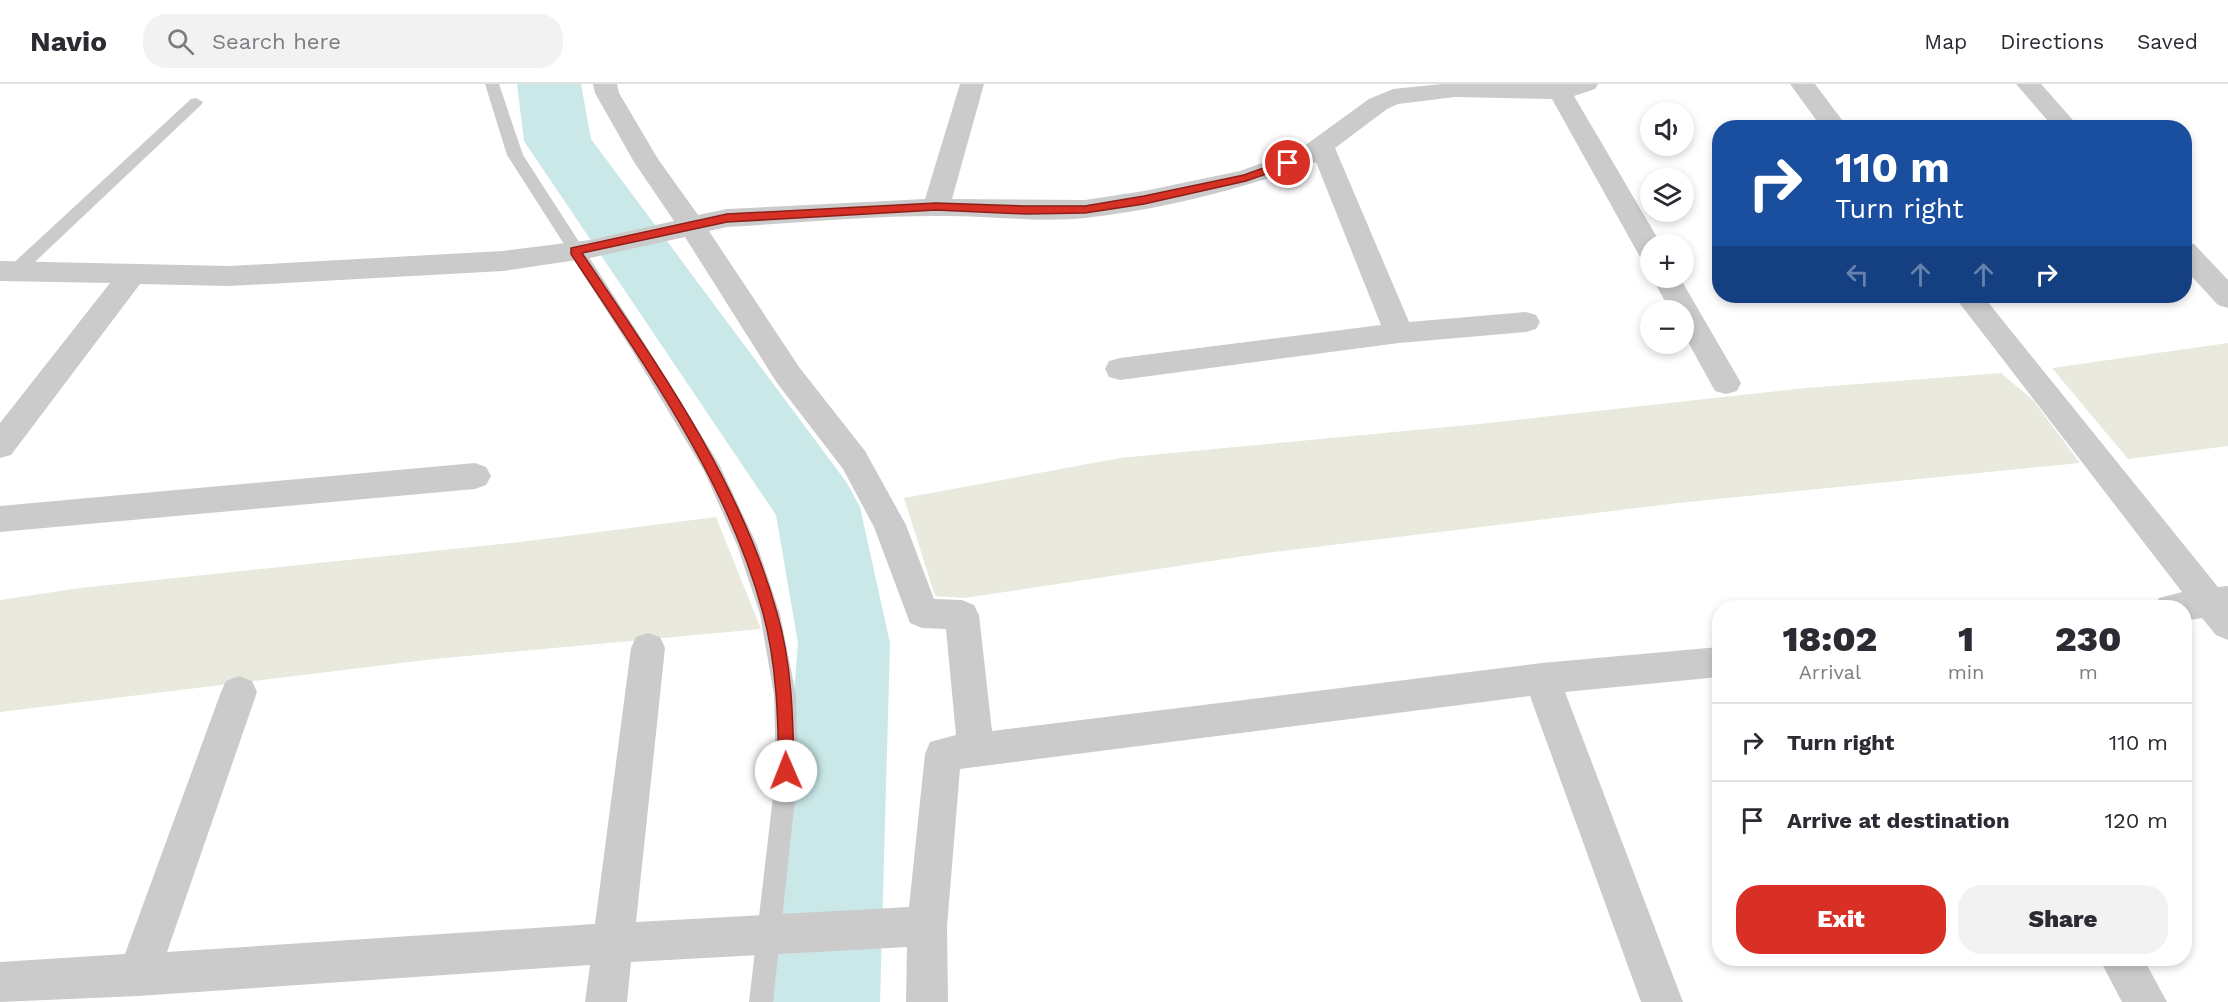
<!DOCTYPE html>
<meta charset="utf-8">
<style>
body{margin:0;font-family:"Work Sans",sans-serif;background:#f2f2f3;color:#2b2b33;height:100vh;display:flex;flex-direction:column;font-size:22px;white-space:nowrap}
*{box-sizing:border-box;margin:0}
p{font-size:20px;color:#7c7c81}
.icon{flex:none;width:33px;height:33px;fill:none;stroke:currentColor;stroke-width:2;stroke-linecap:round;stroke-linejoin:round}
.map{position:relative;flex:1;overflow:hidden}
.side{position:absolute;left:1712px;top:516px;width:480px;height:366px;display:flex;flex-direction:column;background:#fff;border-radius:24px;box-shadow:0 3px 9px #0003}
.side>*{flex:none}
.guide{position:absolute;left:1712px;top:36px;width:480px;height:183px;border-radius:24px;box-shadow:0 3px 9px #0003;background:#1a4fa0;color:#fff;overflow:hidden}
.fabs{position:absolute;left:1640px;top:18px;display:grid;gap:12px}
.fabs a{display:grid;place-items:center;width:54px;height:54px;border-radius:50%;background:#fff;box-shadow:0 3px 9px #0003;font-size:30px}
.pin{position:absolute;display:grid;place-items:center;width:51px;height:51px;color:#fff;margin:-26px;border:3px solid #fff;border-radius:50%;box-shadow:0 2px 6px #0007}
.me{position:absolute;width:66px;margin:-33px;rotate:359deg;stroke-linejoin:round;filter:drop-shadow(0 0 4px #0008)}
.turn{display:flex;align-items:center;gap:21px;height:126px;padding:0 24px;font-size:27px}
.turn .icon{width:78px;height:78px;stroke-width:2.5}
.turn b{display:block;font-size:42px;line-height:51px}
.lanes{display:flex;align-items:center;height:57px;padding:0 24px;background:#0003;justify-content:center;gap:30px;direction:ltr}
.lanes .off{opacity:.35}
.eta{display:flex;justify-content:space-evenly;align-items:center;height:102px;text-align:center}
.eta b{font-size:36px;font-weight:800;line-height:42px}
.button{display:flex;gap:12px;margin-top:auto;padding:12px 24px}
.button a{flex:1;height:69px;border-radius:24px;background:#d93025;color:#fff;font-size:24px;font-weight:800;line-height:69px;text-align:center}
.button a+a{background:#f2f2f3;color:#2b2b33}
ul{padding:0;list-style:none}
li{display:flex;align-items:center;gap:18px;height:78px;padding:0 24px;border-top:2px solid #e1e1e2}
li div{flex:1}
li b{display:block;font-size:22px}
li em{font-style:normal}
header{display:flex;align-items:center;gap:36px;box-sizing:border-box;height:84px;padding:0 30px;background:#fff;border-bottom:2px solid #e1e1e2}
header strong{font-size:28px}
nav{display:flex;gap:33px;margin-inline-start:auto;font-size:21px}
.search{width:420px;height:54px;background:#f2f2f3;display:flex;align-items:center;gap:15px;box-sizing:border-box;padding:0 21px;border-radius:24px;color:#7c7c81;font-size:22px}
.map>svg:first-child{display:block}
</style>
<header>
<strong>Navio</strong>
<div class="search"><svg class="icon" aria-label="search" viewBox="0 0 24 24"><circle cx="10" cy="10" r="6"/><path d="M15 15l6 6"/></svg>Search here</div>
<nav><a>Map</a><a>Directions</a><a>Saved</a></nav>
</header>
<div class="map">
<svg width="2228" height="918" viewBox="0 0 2228 918">
<rect width="100%" height="100%" fill="#fff"/>
<g fill="#e9eadd">
<polygon points="2228,259 2228,362 2128,375 2052,284"/>
<polygon points="2001,289 2033,316 2080,379 1678,419 1258,470 964,514 935,512 904,414 1120,374 1479,340 1806,304"/>
<polygon points="716,433 761,545 434,575 0,628 0,516 80,504 520,458"/>
</g>
<g fill="none" stroke-linecap="round" stroke-linejoin="round">
<polygon fill="#cae8e8" fill-rule="evenodd" points="517,0 581,0 591,55 847,399 860,423 890,559 880,918 770,918 798,559 776,431 524,57"/>
<g fill="#cbcbcb" fill-rule="evenodd">
<polygon points="485,0 499,0 523,71 645,260 719,380 757,461 780,530 796,611 798,687 773,918 749,918 776,687 774,611 760,530 737,461 704,387 633,268 507,71"/>
<polygon points="196,14 203,18 201,21 20,192 8,192 6,188 8,184 191,15"/>
</g>
<g fill="#cbcbcb" fill-rule="evenodd">
<path d="M593,0H617L619,9L658,75L698,131L727,125L925,115L960,0H984L952,115L1085,116L1144,107L1240,87L1300,65L1369,15L1393,5L1442,0H1598L1595,5L1574,12L1661,160H1650V175L1640,173L1552,15L1455,13L1398,20L1387,25L1335,64L1409,238L1526,228L1536,231L1540,238L1536,245L1526,248L1399,259L1120,296L1109,293L1105,285L1109,277L1120,274L1381,241L1316,78C1242,105 1165,125 1086,134C1036,139 986,131 936,132C867,132 796,139 727,143L709,147L799,283L865,367L906,441L934,515L962,516L974,521L979,531L992,647L1542,579L1719,563V593L1565,608L1683,918H1641L1530,612L960,685L947,842L948,918H906L907,863L631,878L627,918H585L590,881L138,912L0,918V878L125,870L221,608L226,597L239,592L252,597L257,608L167,868L595,840L631,564L636,553L648,549L660,553L665,564L636,838L909,823L925,670L930,658L956,651L946,545L922,544L910,539L874,443L843,385L777,299L685,153L590,174L503,187L229,202L140,200L11,371L0,374V339L110,199L0,197V177L229,182L503,167L590,156L674,137L634,78L595,9Z"/>
<polygon points="1790,0 1815,0 1848,44 1822,44"/>
<polygon points="2016,0 2041,0 2080,44 2054,44"/>
<polygon points="2184,158 2194,160 2228,196 2228,224 2218,221 2184,184"/>
<polygon points="1652,194 1680,194 1741,299 1737,307 1726,310 1715,307 1683,249 1683,226 1670,226"/>
<polygon points="1954,212 1983,212 2218,503 2228,502 2228,556 2216,551 2202,534 2184,537 2184,524 2154,524 2159,514 2182,508"/>
<polygon points="475,379 486,383 491,392 486,401 475,405 0,448 0,422"/>
<polygon points="2099,874 2143,874 2167,918 2122,918"/>
</g>
</g>
<path fill="#d93025" stroke="#8d1f18" stroke-width="1.5" d="M1288,75L1293,79L1292,81L1246,97L1144,120L1085,129L1025,130L936,126L727,138L582,169C658,282 740,396 777,529C792,580 793,633 794,687L792,692L786,694L781,692L779,687C778,633 777,581 763,529C728,397 645,282 571,170V164L727,130L936,119L1025,122H1085L1144,112L1244,91Z"/>
</svg>
<div class="fabs">
<a><svg class="icon" aria-label="sound" viewBox="0 0 24 24"><path d="M4 9h4l5-4v14l-5-4H4zM17 9q2 3 0 6"/></svg></a>
<a><svg class="icon" aria-label="layers" viewBox="0 0 24 24"><path d="M12 4l9 5-9 5-9-5zM3 14l9 5 9-5"/></svg></a>
<a>+</a>
<a>−</a>
</div>
<div class="pin" style="left:1288px;top:79px;background:#d93025"><svg class="icon" aria-label="arrive" viewBox="0 0 24 24"><path d="M6 21V4h12l-3 4 3 4H6"/></svg></div>
<svg class="me" style="left:786px;top:687px" viewBox="-20 -20 40 40"><circle r="19" fill="#fff"/><path d="M0-13L10 11 0 6-10 11z" fill="#d93025"/></svg>
<div class="guide">
<div class="turn"><svg class="icon" aria-label="right" viewBox="0 0 24 24"><path d="M7 20v-9h11M14 6l5 5-5 5"/></svg><div><b>110 m</b>Turn right</div></div>
<div class="lanes"><svg class="icon off" aria-label="left" viewBox="0 0 24 24"><path d="M17 20v-9H6M10 6l-5 5 5 5"/></svg><svg class="icon off" aria-label="ahead" viewBox="0 0 24 24"><path d="M12 20V5M6 11l6-6 6 6"/></svg><svg class="icon off" aria-label="ahead" viewBox="0 0 24 24"><path d="M12 20V5M6 11l6-6 6 6"/></svg><svg class="icon" aria-label="right" viewBox="0 0 24 24"><path d="M7 20v-9h11M14 6l5 5-5 5"/></svg></div>
</div>
<section class="side">
<div class="eta">
<div><b>18:02</b><p>Arrival</p></div>
<div><b>1</b><p>min</p></div>
<div><b>230</b><p>m</p></div>
</div>
<ul>
<li><svg class="icon" aria-label="right" viewBox="0 0 24 24"><path d="M7 20v-9h11M14 6l5 5-5 5"/></svg><div><b>Turn right</b></div><em>110 m</em></li>
<li><svg class="icon" aria-label="arrive" viewBox="0 0 24 24"><path d="M6 21V4h12l-3 4 3 4H6"/></svg><div><b>Arrive at destination</b></div><em>120 m</em></li>
</ul>
<div class="button"><a>Exit</a><a>Share</a></div>
</section>
</div>
